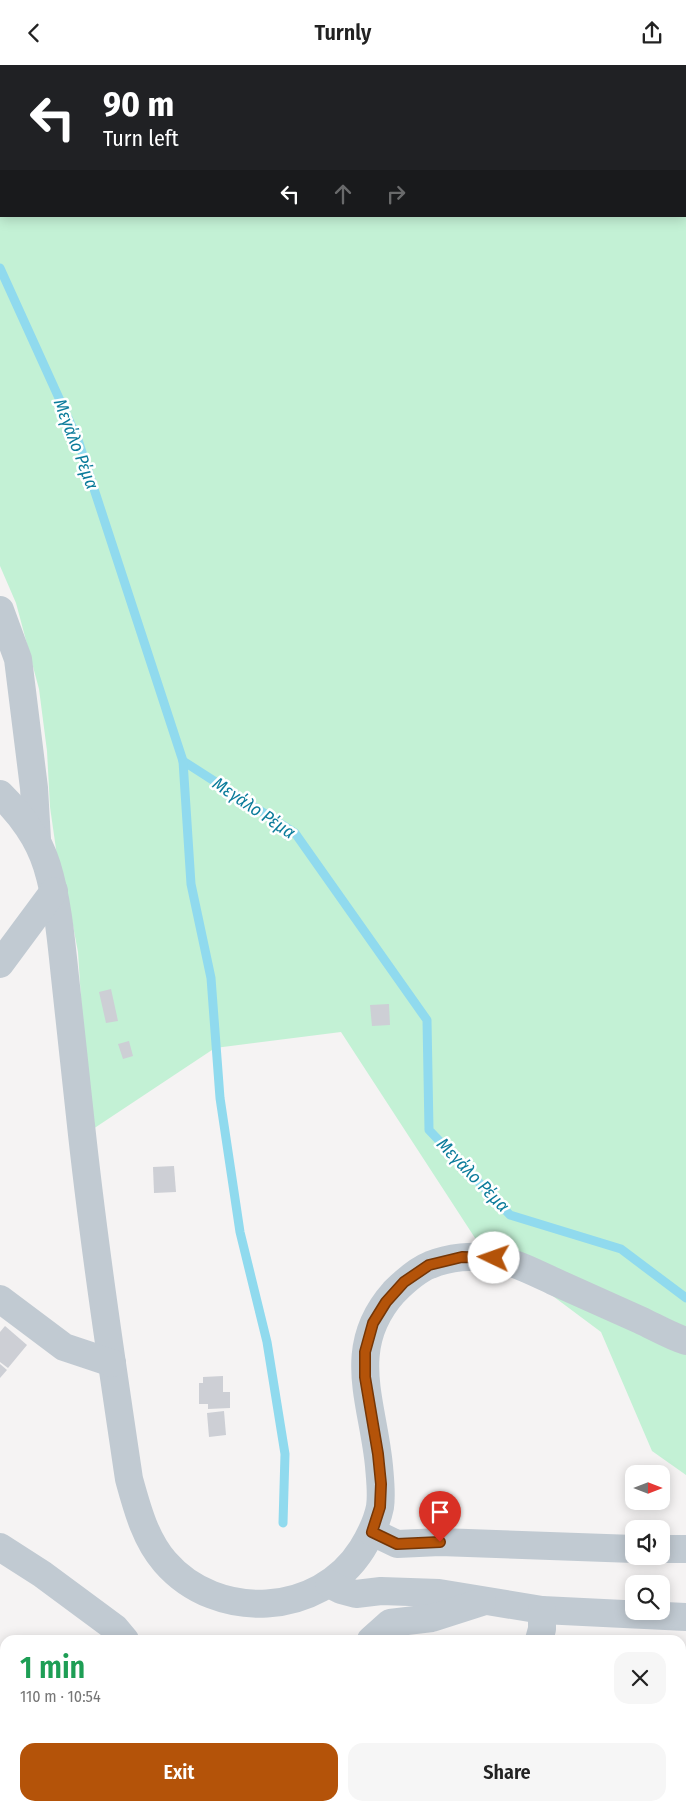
<!DOCTYPE html>
<meta charset="utf-8">
<style>
body{margin:0;font-family:"Fira Sans Condensed",sans-serif;background:#f6f6f6;color:#222;height:100vh;display:flex;flex-direction:column;font-size:19px;white-space:nowrap}
*{box-sizing:border-box;margin:0}
p{font-size:16px;color:#767676}
.icon{flex:none;width:28px;height:28px;fill:none;stroke:currentColor;stroke-width:2;stroke-linecap:round;stroke-linejoin:round}
.map{position:relative;flex:1;overflow:hidden}
.details{position:absolute;left:0px;top:1570px;width:686px;height:176px;display:flex;flex-direction:column;background:#fff;border-radius:15px 15px 0 0;box-shadow:0 2px 12px #0003}
.details>*{flex:none}
.banner{position:absolute;left:0px;top:0px;width:686px;height:152px;box-shadow:0 2px 12px #0003;background:#202124;color:#fff;overflow:hidden}
.needle{width:32px;rotate:90deg}
.fabs{position:absolute;left:625px;top:1400px;display:grid;gap:10px}
.fabs a{display:grid;place-items:center;width:45px;height:45px;border-radius:10px;background:#fff;box-shadow:0 2px 12px #0003;font-size:25px}
.pin{position:absolute;display:grid;place-items:center;width:42px;height:42px;color:#fff;margin:-51px -21px;border-radius:50% 50% 50% 0;rotate:-45deg;box-shadow:0 0 5px #0007}
.pin .icon{rotate:45deg}
.me{position:absolute;width:55px;margin:-28px;rotate:273deg;stroke-linejoin:round;filter:drop-shadow(0 0 4px #0008)}
.turn{display:flex;align-items:center;gap:18px;height:105px;padding:0 20px;font-size:22px}
.turn .icon{width:65px;height:65px;stroke-width:2.5}
.turn b{display:block;font-size:35px;line-height:42px}
.lanes{display:flex;align-items:center;height:48px;padding:0 20px;background:#0003;justify-content:center;gap:25px;direction:ltr}
.lanes .off{opacity:.35}
.round{display:grid;place-items:center;flex:none;width:52px;height:52px;border-radius:15px;background:#f6f6f6}
.headline{display:flex;align-items:center;justify-content:space-between;height:85px;padding:0 20px}
h1{font-size:30px;font-weight:600;line-height:38px;color:#1e9e55}
.action{display:flex;gap:10px;margin-top:auto;padding:10px 20px}
.action a{flex:1;height:58px;border-radius:15px;background:#b45309;color:#fff;font-size:20px;font-weight:600;line-height:58px;text-align:center}
.action a+a{background:#f6f6f6;color:#222}
header{display:flex;justify-content:space-between;align-items:center;height:65px;padding:0 20px;background:#fff;font-size:22px;font-weight:600}
.map>svg:first-child{display:block}
</style>
<header><svg class="icon" aria-label="back" viewBox="0 0 24 24"><path d="M15 5l-7 7 7 7"/></svg>Turnly<svg class="icon" aria-label="share" viewBox="0 0 24 24"><path d="M12 15V3M7 8l5-5 5 5M5 13v7h14v-7"/></svg></header>
<div class="map">
<svg width="686" height="1746" viewBox="0 0 686 1746">
<rect width="100%" height="100%" fill="#f5f3f3"/>
<g fill="#c3f1d5">
<polygon points="0,0 677,1 1,1 1,151 685,151 685,14 686,16 686,1410 652,1386 601,1267 475,1173 341,967 215,983 93,1064 83,965 78,887 70,845 59,805 50,742 47,686 39,624 16,538 0,501"/>
<polygon points="686,1693 686,1746 653,1746 656,1741 681,1741 681,1701"/>
</g>
<g fill="none" stroke-linecap="round" stroke-linejoin="round">
<g stroke="#90daee" stroke-width="9">
<polyline points="0,203 78,375 183,696 295,768 427,955 429,1065 510,1150 621,1184 686,1233"/>
<polyline points="183,696 191,819 211,913 220,1033 240,1167 267,1277 285,1389 283,1458"/>
</g>
</g>
<g fill="#cdcfd5">
<polygon points="111,924 118,956 106,958 99,927"/>
<polygon points="389,939 390,960 372,961 370,940"/>
<polygon points="129,976 133,991 123,994 118,979"/>
<polygon points="174,1101 176,1127 154,1128 153,1102"/>
<polygon points="5,1261 27,1280 8,1303 0,1297 0,1267"/>
<polygon points="0,1299 7,1305 0,1313"/>
<polygon points="223,1311 223,1327 230,1327 230,1343 208,1344 208,1339 199,1339 199,1318 203,1318 203,1312"/>
<polygon points="224,1346 226,1370 209,1372 207,1348"/>
<polygon points="590,1741 606,1741 609,1743 607,1746 587,1746"/>
</g>
<g fill="none" stroke-linecap="round" stroke-linejoin="round">
<g stroke="#c1cad2" stroke-width="28">
<polyline points="0,545 18,594 34,723 37,774"/>
<path d="M0,729C21,750 38,772 47,801C58,837 61,875 65,912C70,959 75,1005 80,1051C93,1173 111,1293 129,1414C137,1443 145,1474 165,1497C217,1557 319,1552 362,1484C370,1471 377,1457 380,1442C382,1429 380,1414 379,1401C373,1337 344,1283 394,1227C404,1217 417,1205 430,1200C449,1192 473,1190 493,1193C514,1197 534,1207 553,1216C582,1229 611,1242 640,1255C655,1262 670,1271 686,1276"/>
<polyline points="0,899 54,826"/>
<polyline points="0,1234 64,1282 112,1298"/>
<polyline points="372,1467 397,1479 440,1477 634,1484"/>
<polyline points="0,1482 42,1509 115,1563 125,1575"/>
<polyline points="661,1484 686,1484"/>
<polyline points="329,1519 341,1525 356,1529 381,1526 439,1528 542,1545 686,1552"/>
<polyline points="371,1575 390,1558 432,1553 482,1537"/>
<polyline points="539,1575 542,1564 542,1545"/>
<polyline points="681,1683 686,1676"/>
<polyline points="161,1741 162,1746"/>
<polyline points="414,1746 418,1741"/>
<polyline points="636,1746 640,1741"/>
</g>
</g>
<g fill="none" stroke-linecap="round" stroke-linejoin="round">
<g stroke="#753606" stroke-width="12">
<polyline id="route" points="440,1477 397,1479 372,1467 380,1442 381,1419 378,1389 365,1312 365,1287 373,1258 386,1237 404,1217 429,1200 462,1192 494,1193"/>
</g>
<use href="#route" stroke="#b45309" stroke-width="9"/>
</g>
<g text-anchor="middle" dominant-baseline="central" stroke-width="5" stroke-linejoin="round" paint-order="stroke">
<g font-size="18" font-style="italic" fill="#0c7c9b" stroke="#fff">
<text transform="translate(76 379) rotate(69)">Μεγάλο Ρέμα</text>
<text transform="translate(254 743) rotate(34)">Μεγάλο Ρέμα</text>
<text transform="translate(473 1110) rotate(46)">Μεγάλο Ρέμα</text>
</g>
</g>
</svg>
<div class="fabs">
<a><svg class="needle" viewBox="-14 -14 28 28"><path d="M0-13l5 13h-10z" fill="#e53935"/><path d="M0 13l5-13h-10z" fill="#767676"/></svg></a>
<a><svg class="icon" aria-label="sound" viewBox="0 0 24 24"><path d="M4 9h4l5-4v14l-5-4H4zM17 9q2 3 0 6"/></svg></a>
<a><svg class="icon" aria-label="search" viewBox="0 0 24 24"><circle cx="10" cy="10" r="6"/><path d="M15 15l6 6"/></svg></a>
</div>
<div class="pin" style="left:440px;top:1477px;background:#d93025"><svg class="icon" aria-label="arrive" viewBox="0 0 24 24"><path d="M6 21V4h12l-3 4 3 4H6"/></svg></div>
<svg class="me" style="left:494px;top:1193px" viewBox="-20 -20 40 40"><circle r="19" fill="#fff"/><path d="M0-13L10 11 0 6-10 11z" fill="#b45309"/></svg>
<div class="banner">
<div class="turn"><svg class="icon" aria-label="left" viewBox="0 0 24 24"><path d="M17 20v-9H6M10 6l-5 5 5 5"/></svg><div><b>90 m</b>Turn left</div></div>
<div class="lanes"><svg class="icon" aria-label="left" viewBox="0 0 24 24"><path d="M17 20v-9H6M10 6l-5 5 5 5"/></svg><svg class="icon off" aria-label="ahead" viewBox="0 0 24 24"><path d="M12 20V5M6 11l6-6 6 6"/></svg><svg class="icon off" aria-label="right" viewBox="0 0 24 24"><path d="M7 20v-9h11M14 6l5 5-5 5"/></svg></div>
</div>
<section class="details">
<div class="headline"><div><h1>1 min</h1><p>110 m · 10:54</p></div><a class="round"><svg class="icon" aria-label="close" viewBox="0 0 24 24"><path d="M6 6l12 12M18 6L6 18"/></svg></a></div>
<div class="action"><a>Exit</a><a>Share</a></div>
</section>
</div>
